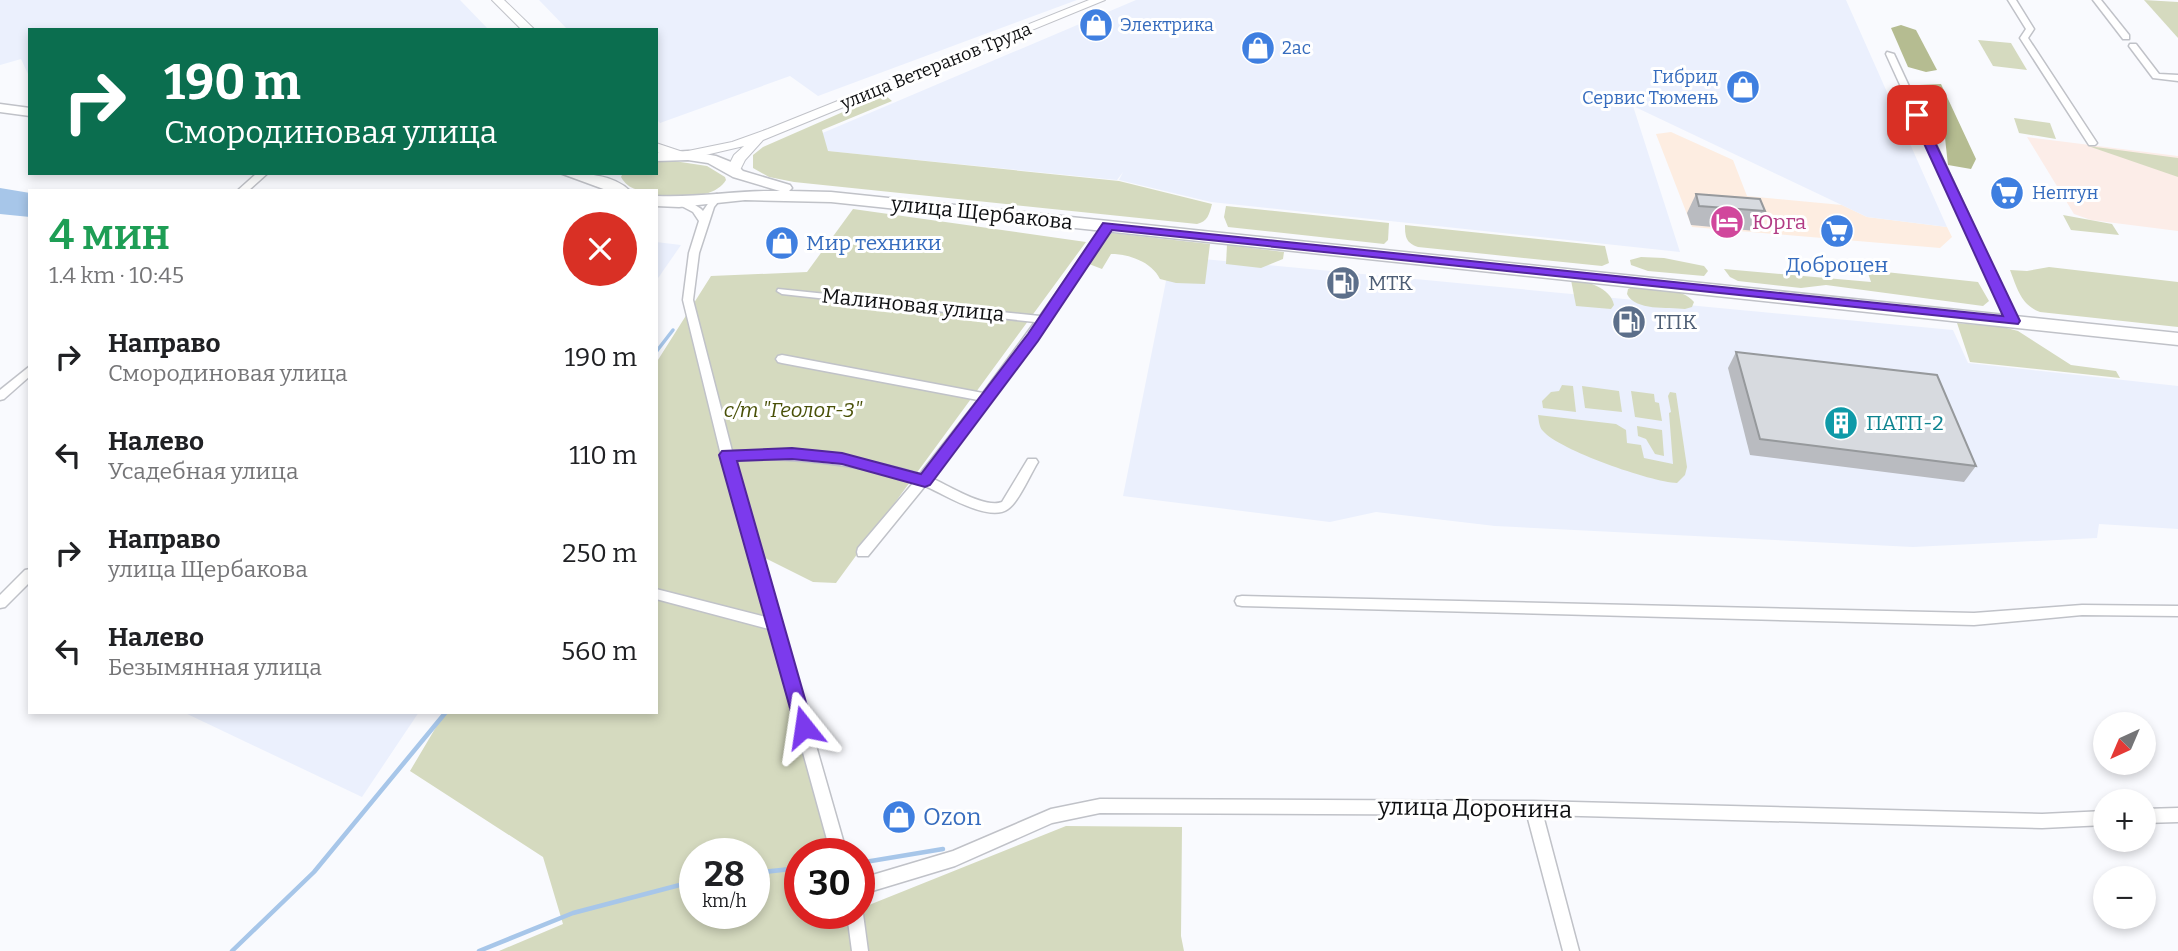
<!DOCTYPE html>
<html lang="ru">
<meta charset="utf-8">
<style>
body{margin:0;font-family:Bitter,serif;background:#f2f2f2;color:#202124;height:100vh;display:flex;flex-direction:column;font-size:26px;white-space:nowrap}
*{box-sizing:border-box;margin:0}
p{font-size:23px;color:#757577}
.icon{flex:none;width:38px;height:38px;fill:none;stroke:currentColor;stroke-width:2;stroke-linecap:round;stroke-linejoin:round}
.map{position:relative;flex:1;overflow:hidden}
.details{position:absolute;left:28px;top:189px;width:630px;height:525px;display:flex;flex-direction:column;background:#fff;border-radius:0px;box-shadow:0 4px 10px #0003}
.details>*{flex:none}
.banner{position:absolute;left:28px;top:28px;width:630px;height:147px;border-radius:0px;box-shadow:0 4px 10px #0003;background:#0b6e4f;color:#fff;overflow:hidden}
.needle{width:46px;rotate:224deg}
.fabs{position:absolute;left:2093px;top:712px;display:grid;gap:14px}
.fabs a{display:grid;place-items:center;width:63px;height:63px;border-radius:50%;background:#fff;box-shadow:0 4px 10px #0003;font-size:35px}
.speed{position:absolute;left:679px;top:838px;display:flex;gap:14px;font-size:35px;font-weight:700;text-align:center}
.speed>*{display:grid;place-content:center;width:91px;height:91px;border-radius:50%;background:#fff;box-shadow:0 4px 10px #0003;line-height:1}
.speed small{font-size:18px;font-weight:400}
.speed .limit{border:10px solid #d22;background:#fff;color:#111}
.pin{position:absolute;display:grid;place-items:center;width:60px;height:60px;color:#fff;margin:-30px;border-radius:14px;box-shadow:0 4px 10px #0006}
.me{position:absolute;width:77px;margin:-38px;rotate:345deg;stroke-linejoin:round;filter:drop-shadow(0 0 5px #0008)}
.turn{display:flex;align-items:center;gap:24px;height:147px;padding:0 21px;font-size:32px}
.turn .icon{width:91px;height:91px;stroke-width:2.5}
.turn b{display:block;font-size:49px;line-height:60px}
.round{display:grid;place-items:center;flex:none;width:74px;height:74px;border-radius:37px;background:#f2f2f2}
.head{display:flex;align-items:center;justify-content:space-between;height:119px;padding:0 21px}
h1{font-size:42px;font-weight:600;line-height:52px;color:#1e9e55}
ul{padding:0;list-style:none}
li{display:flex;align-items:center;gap:21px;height:98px;padding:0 21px}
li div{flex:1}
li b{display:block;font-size:26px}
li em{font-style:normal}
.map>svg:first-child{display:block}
</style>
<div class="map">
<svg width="2178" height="951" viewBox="0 0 2178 951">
<rect width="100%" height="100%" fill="#f9fafe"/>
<polygon fill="#fdede1" points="1671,132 1733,160 1747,196 1842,205 1867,217 1947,227 1952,237 1940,248 1692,227 1656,134"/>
<g fill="#ebf0fd">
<polygon points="0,0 460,0 489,30 30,30 28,74 21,59 0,65"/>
<polygon points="539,0 1077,0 818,96 790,76 660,123 656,119 656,30 568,30"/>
<polygon points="1136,0 1846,0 1947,227 1867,217 1633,106 1680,252 1211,202 1119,180 1123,172 1117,180 797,148 799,143"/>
<polygon points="656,242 681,245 656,281"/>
<polygon points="1171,256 1953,330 1968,363 2178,386 2178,529 2099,524 2097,538 1913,547 1495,526 1376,512 1330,522 1123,496"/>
<polygon points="183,712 419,712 362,797"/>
</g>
<polygon fill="#fcede8" points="2027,137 2178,156 2178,231 2091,220 2074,214"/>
<g fill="#d5dabf" fill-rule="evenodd">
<polygon points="2144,0 2178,2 2178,38"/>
<polygon points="1978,40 2011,43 2027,70 1993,66"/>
<path d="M884,94L892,101L822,130L828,151L1119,181L1212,204C1209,215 1208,221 1197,224L794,182L769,177L753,168V155L763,147Z"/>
<polygon points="2014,118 2050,123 2056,139 2019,133"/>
<polygon points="2088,146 2178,158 2178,177"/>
<path d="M674,161L707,166L725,177L726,180C714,200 676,198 656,196V191C641,191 629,191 621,177L623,173H656V162Z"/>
<polygon points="1226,206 1389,223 1388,240 1384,244 1228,227 1224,217"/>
<path d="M853,209L1086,242L836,583L813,582L765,558L831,854H800V914H859V909L1066,826L1182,827L1181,936L1184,951H499L563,924L543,857L410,771L445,712H656V363L711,276L807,272ZM695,854H754V914H695Z"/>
<polygon points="2063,215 2112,224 2119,235 2071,230"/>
<path d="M1405,225L1605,246L1609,263L1602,266L1418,247C1406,243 1405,237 1405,225Z"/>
<path d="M1111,233L1210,244L1205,284L1176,283L1160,279C1152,262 1129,254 1111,254L1102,269L1089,264Z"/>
<polygon points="1227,245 1284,252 1283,259 1261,268 1226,264"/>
<polygon points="1641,257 1664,258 1704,266 1708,271 1704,276 1648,271 1631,265 1630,260"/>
<path d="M2049,267L2178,282V327L2040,312C2021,305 2017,288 2010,270L2027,271Z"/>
<polygon points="1724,269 1871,282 1867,270 1978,282 1989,301 1983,306 1826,285 1801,288 1738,281 1730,277"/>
<path d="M1571,280C1587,281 1610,287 1614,305L1611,309L1576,306Z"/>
<path d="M1635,286C1654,288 1681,287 1694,302L1692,307L1685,309C1668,307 1635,311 1627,294L1628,289Z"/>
<polygon points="1957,323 2003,327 2018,331 2071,365 2116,371 2120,378 1970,362"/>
<polygon points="1562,385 1573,386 1576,412 1543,408 1542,401 1551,392 1559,391"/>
<polygon points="1582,386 1619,391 1622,412 1585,408"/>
<polygon points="1631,391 1654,394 1655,402 1659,403 1662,421 1635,417"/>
<path d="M1670,392L1676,393L1687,467L1685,475L1677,483C1651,482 1559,450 1543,431C1539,427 1539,421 1538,415L1616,424L1626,430L1627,443L1641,445L1644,458L1673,464L1669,413L1671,412L1668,396Z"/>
<polygon points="1637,426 1662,430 1664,456 1655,454 1646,439 1638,436"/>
</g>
<g fill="#b5bc91">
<polygon points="1901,25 1916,30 1937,70 1926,72 1908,67 1891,28"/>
<polygon points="1941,84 1976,159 1971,169 1948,165 1945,138 1919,85"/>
</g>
<polygon fill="#a7c6e9" points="0,188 30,193 30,217 0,214"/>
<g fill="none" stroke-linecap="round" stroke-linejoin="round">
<polyline stroke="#a7c6e9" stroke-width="3.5" points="656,352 673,330"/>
<g stroke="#a7c6e9" stroke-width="4.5">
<polyline points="859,863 943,849"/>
<polyline points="754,873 800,868"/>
<polyline points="232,951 314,872 446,712"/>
<polyline points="479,951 573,913 695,881"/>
</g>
<g stroke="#c0c2c8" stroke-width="3">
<g id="street">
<polygon points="2008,0 2016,0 2034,29 2028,38 2097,143 2095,145 2089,145 2020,38 2026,29"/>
<polygon points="2093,0 2101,0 2129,35 2129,39 2123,39"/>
<polygon points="2130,44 2136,44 2159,74 2178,75 2178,81 2153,78 2129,46"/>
<polygon points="1887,52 1894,54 2018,321 2017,323 2009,323 2008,321 1886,54"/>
<polygon points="257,173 268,173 248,191 237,191"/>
<path d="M717,194L722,197L714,207L699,253L693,300L732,451C796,449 858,455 920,474L978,400L782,363L778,362L776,359L778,356L782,355L983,393L1035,322L782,294L777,291L778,289L1040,316L1105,224H1111L1113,226C1054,313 996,396 931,478C948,485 985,509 1002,502L1028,459H1036L1038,462C1031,473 1018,503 1008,509C989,523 944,494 925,486L868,556H858L857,552L858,548L914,482C855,463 795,458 734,459L847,854H831L769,629L656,599V589L766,617L721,455L683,300L689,253L699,221L693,212L674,202L679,199C686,201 698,205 703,211L714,195Z"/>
<polygon points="30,366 30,376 4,399 0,400 0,390"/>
<polygon points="30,569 30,582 5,607 0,608 0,595 25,570"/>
<polygon points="1242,596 1974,613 2082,605 2178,606 2178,616 2082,615 1974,625 1242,606 1237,605 1235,601 1237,597"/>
<polygon points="1100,799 1533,801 2042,814 2105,811 2105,825 2042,828 1543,815 1579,951 1563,951 1527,815 1100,813 1052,823 955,866 859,895 859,879 953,851 1051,809"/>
<polygon points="2178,808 2178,822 2144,823 2144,809"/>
<polygon points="859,908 863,914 868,951 852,951 847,914 859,914"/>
</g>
</g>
<g stroke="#c0c2c8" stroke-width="2">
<g id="secondary">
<polygon points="492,0 504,0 535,30 522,30"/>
<polygon points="1089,0 1105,0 763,140 745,160 739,172 734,173 727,169 734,155 744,146 684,160 656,152 656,143 683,152 732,142 768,129"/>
</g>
</g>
<g stroke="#c0c2c8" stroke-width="3">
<g id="primary">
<polygon points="0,104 30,108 30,116 0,112"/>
<path d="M688,151L716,156L736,164L743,171L790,185L792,188L789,191L831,192L2178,333V345L831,202L745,200L679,207L656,206V196C698,198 739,190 780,191L733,177L708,163L688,160L656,161V153Z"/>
<path d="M560,173C583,173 613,174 630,191H609Z"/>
</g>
</g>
<use href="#street" fill="#fff" fill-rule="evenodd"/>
<use href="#secondary" fill="#fff" fill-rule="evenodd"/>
<use href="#primary" fill="#fff" fill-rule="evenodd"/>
</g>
<g fill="#b9bbc0">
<polygon points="1696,194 1765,211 1756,231 1691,225 1687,213"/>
<polygon points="1736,352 1976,466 1964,482 1750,455 1728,368"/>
</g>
<g fill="#d7dadf" stroke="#96999c" stroke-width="2">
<polygon points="1696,194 1760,199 1765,211 1699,206"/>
<polygon points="1736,352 1937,375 1976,466 1760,439"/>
</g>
<polygon fill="#7c3aed" stroke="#51269a" stroke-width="2" points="1917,111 1922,115 2020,321 2018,324 1112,230 1038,341 930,485 925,487 842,464 792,459 737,461 813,727 810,733 804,735 797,733 719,455 722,451 792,448 842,453 921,474 1028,334 1103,223 2003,316 1911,115"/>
<defs>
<g id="shop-disc" transform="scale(1.75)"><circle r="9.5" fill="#3f7fe0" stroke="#fff"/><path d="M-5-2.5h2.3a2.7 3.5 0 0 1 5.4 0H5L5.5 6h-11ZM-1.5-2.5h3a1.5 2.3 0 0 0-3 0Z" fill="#fff"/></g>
<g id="supermarket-disc" transform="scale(1.75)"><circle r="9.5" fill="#3f7fe0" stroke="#fff"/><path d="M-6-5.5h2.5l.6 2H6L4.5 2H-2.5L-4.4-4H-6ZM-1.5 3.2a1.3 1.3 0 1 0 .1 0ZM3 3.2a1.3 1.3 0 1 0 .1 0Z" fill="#fff"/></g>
<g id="hotel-disc" transform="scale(1.75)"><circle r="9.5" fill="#d1479c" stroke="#fff"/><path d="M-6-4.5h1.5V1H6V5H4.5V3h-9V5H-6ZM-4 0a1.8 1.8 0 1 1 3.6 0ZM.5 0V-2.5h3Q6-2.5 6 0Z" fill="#fff"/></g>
<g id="fuel-disc" transform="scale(1.75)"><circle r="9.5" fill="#5c6f8a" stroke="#fff"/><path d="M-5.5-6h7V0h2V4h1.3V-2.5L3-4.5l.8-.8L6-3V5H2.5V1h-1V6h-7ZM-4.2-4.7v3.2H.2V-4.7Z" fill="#fff"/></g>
<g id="building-disc" transform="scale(1.75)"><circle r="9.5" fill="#0f9aa8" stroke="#fff"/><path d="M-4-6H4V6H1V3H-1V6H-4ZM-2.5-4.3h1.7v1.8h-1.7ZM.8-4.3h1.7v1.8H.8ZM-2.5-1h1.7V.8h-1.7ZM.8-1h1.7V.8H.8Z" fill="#fff"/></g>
</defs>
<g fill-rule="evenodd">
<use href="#shop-disc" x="1096" y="25"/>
<use href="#shop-disc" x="1258" y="48"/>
<use href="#shop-disc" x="1743" y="87"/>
<use href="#supermarket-disc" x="2007" y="193"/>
<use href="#hotel-disc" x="1727" y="222"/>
<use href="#supermarket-disc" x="1837" y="231"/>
<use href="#shop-disc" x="782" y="243"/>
<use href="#fuel-disc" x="1343" y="283"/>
<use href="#fuel-disc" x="1629" y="322"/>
<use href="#building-disc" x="1841" y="423"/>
<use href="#shop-disc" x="899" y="817"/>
</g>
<g text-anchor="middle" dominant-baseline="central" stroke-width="6" stroke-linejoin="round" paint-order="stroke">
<g font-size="18" fill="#366cbe" stroke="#fff" text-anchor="start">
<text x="1120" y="25">Электрика</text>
<text x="1282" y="48">2ас</text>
<text x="1718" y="77" text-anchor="end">Гибрид<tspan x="1718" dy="21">Сервис Тюмень</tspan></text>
<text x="2032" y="193">Нептун</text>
</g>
<g font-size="18" fill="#0e0f11" stroke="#fff">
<text transform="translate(936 66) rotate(-22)">улица Ветеранов Труда</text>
</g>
<g font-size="21" fill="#0e0f11" stroke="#fff">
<text transform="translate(982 213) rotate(6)">улица Щербакова</text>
<text transform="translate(913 305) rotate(6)">Малиновая улица</text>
</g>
<g font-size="21" fill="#b23c85" stroke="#fff" text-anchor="start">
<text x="1752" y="222">Юрга</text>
</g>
<g font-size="21" fill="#366cbe" stroke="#fff" text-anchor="start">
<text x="806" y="243">Мир техники</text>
<text x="1837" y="265" text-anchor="middle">Доброцен</text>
</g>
<g font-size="21" fill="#4e5e75" stroke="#fff" text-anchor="start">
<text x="1368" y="283">МТК</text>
<text x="1654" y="322">ТПК</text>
</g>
<g font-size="21" font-style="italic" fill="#495007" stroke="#fff">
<text x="793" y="410">с/т "Геолог-3"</text>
</g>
<g font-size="21" fill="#0d838f" stroke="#fff" text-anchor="start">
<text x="1866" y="423">ПАТП-2</text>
</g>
<g font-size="24" fill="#0e0f11" stroke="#fff">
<text transform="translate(1475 808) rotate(1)">улица Доронина</text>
</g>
<g font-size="24" fill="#366cbe" stroke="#fff" text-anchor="start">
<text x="923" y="817">Ozon</text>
</g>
</g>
</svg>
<div class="fabs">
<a><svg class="needle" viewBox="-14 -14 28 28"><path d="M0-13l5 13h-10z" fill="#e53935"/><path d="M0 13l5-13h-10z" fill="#757577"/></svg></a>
<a>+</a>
<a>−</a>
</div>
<div class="speed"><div>28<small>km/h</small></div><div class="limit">30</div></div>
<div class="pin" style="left:1917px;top:115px;background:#d93025"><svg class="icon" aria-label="arrive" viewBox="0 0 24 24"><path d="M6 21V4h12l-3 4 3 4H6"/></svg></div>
<svg class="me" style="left:804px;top:727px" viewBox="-20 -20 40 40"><path d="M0-17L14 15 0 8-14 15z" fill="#7c3aed" stroke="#fff" stroke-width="4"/></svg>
<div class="banner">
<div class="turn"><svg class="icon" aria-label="right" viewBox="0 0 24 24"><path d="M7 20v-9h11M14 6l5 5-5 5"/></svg><div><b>190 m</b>Смородиновая улица</div></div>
</div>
<section class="details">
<div class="head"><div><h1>4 мин</h1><p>1.4 km · 10:45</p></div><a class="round" style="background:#d93025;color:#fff"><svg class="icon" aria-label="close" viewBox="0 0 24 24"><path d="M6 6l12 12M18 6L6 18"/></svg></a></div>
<ul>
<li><svg class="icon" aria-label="right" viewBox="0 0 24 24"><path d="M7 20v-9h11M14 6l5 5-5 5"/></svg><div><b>Направо</b><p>Смородиновая улица</p></div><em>190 m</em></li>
<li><svg class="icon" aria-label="left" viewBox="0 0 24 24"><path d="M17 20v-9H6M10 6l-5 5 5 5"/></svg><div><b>Налево</b><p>Усадебная улица</p></div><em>110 m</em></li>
<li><svg class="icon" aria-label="right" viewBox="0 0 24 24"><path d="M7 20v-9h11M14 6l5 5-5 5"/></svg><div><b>Направо</b><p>улица Щербакова</p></div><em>250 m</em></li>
<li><svg class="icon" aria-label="left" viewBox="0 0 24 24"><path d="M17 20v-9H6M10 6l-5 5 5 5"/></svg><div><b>Налево</b><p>Безымянная улица</p></div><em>560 m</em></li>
</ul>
</section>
</div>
